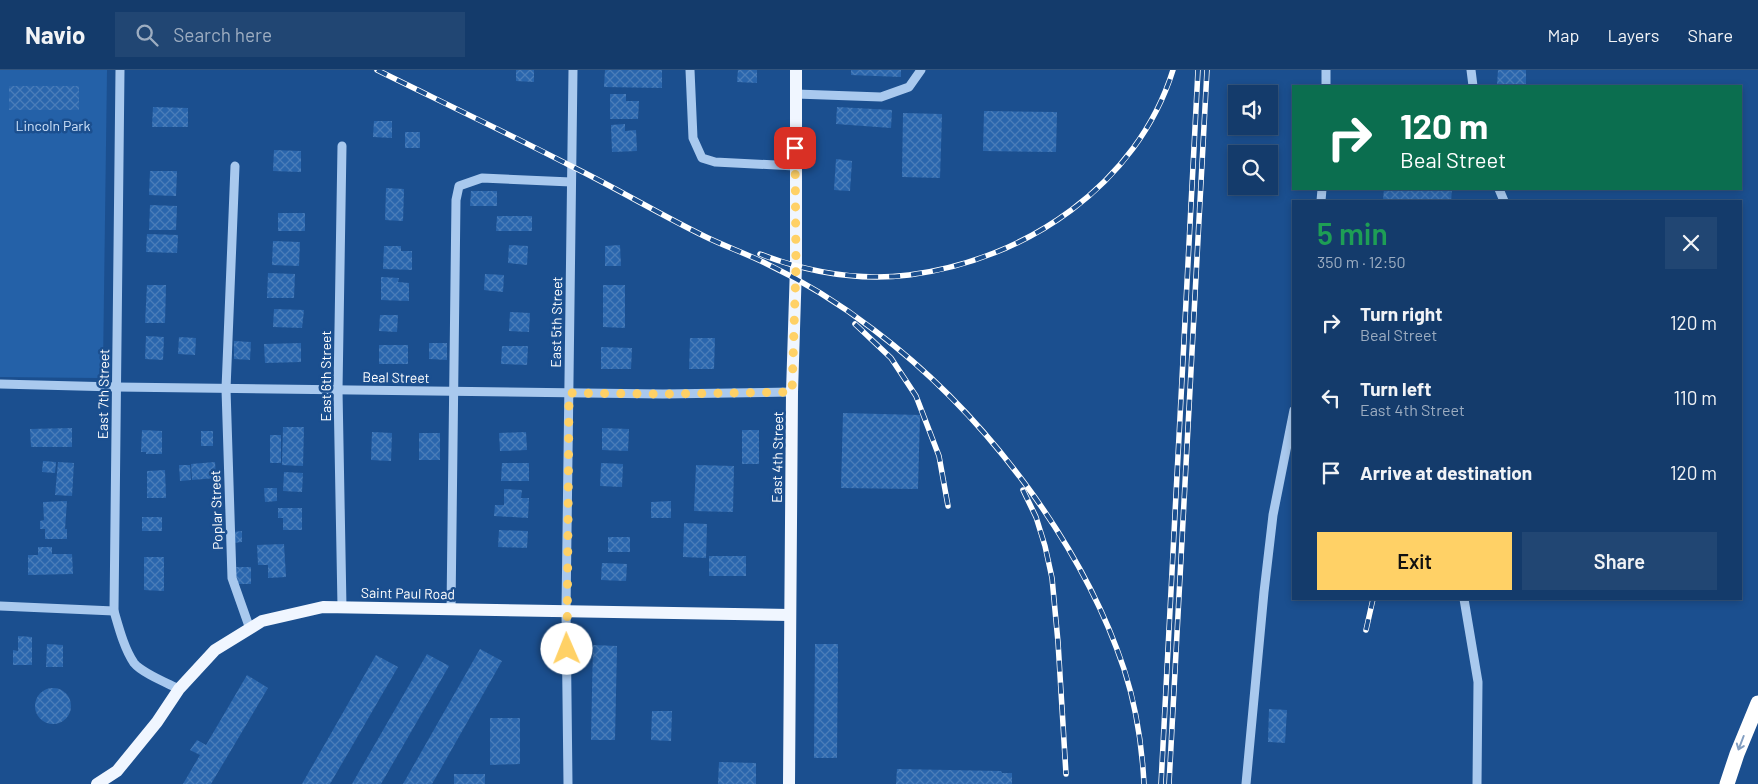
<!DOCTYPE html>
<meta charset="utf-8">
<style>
body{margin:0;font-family:Barlow,sans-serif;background:#214673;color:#f1f3f6;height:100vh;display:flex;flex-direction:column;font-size:19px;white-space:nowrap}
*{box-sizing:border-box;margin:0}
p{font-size:16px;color:#9dadc1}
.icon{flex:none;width:28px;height:28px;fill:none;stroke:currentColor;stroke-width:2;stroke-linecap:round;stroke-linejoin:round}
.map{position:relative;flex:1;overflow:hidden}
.details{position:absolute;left:1292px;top:130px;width:450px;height:400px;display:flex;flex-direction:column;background:#143b6b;border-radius:0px;box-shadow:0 2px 8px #0003,0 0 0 1px #33557e}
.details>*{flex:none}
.guide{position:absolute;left:1292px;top:15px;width:450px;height:105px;border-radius:0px;box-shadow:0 2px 8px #0003,0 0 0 1px #33557e;background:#0b6e4f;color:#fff;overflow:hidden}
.buttons{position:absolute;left:1228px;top:15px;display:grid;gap:10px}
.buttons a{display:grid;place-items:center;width:50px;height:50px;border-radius:0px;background:#143b6b;box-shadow:0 2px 8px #0003,0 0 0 1px #33557e;font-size:25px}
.pin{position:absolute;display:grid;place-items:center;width:42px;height:42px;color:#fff;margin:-21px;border-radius:10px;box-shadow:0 2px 8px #0006}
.me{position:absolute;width:55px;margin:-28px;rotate:359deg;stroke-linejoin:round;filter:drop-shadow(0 0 4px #0008)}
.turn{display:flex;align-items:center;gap:18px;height:105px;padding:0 25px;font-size:22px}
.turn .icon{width:65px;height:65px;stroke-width:2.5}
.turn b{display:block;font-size:35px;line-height:42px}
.round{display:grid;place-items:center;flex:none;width:52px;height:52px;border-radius:0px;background:#214673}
.summary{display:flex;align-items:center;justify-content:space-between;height:85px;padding:0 25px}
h1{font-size:30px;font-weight:600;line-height:38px;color:#1e9e55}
.cta{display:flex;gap:10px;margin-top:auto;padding:10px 25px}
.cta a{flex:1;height:58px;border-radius:0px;background:#ffd166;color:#111;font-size:20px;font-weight:600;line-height:58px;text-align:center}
.cta a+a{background:#214673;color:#f1f3f6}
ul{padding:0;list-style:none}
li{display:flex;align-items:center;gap:15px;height:75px;padding:0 25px}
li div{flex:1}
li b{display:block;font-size:19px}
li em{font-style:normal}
header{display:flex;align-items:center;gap:30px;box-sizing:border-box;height:70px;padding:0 25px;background:#143b6b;border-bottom:1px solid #33557e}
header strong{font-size:24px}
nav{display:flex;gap:28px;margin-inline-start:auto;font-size:18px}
.search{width:350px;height:45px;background:#214673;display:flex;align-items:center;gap:12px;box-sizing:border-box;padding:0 18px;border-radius:0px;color:#9dadc1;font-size:19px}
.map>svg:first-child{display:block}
</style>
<header>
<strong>Navio</strong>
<div class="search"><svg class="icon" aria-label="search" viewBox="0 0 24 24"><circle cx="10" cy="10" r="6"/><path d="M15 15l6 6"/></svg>Search here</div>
<nav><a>Map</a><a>Layers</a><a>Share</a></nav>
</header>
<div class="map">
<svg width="1758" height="714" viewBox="0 0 1758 714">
<defs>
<pattern id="building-cross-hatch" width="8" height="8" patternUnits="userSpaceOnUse" patternTransform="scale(1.25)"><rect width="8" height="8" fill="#2a66ad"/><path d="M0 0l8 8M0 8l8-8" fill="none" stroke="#4a7db9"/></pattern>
</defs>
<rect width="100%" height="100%" fill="#1b4f8f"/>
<polygon fill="#2461a8" points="0,0 107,0 103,297 102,303 98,308 0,307"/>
<g fill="url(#building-cross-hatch)">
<polygon points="516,0 534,0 534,12 516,11"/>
<polygon points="605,0 662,0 662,18 604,17"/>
<polygon points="738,0 757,0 757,13 737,12"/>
<polygon points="851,0 901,0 901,7 851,5"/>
<polygon points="1498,0 1526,0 1526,16 1497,15"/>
<rect x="9" y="16" width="70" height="24"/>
<polygon points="610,24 626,24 626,31 639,31 638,49 610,49"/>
<polygon points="153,37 188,38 188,57 152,57"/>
<polygon points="837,37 892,40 891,58 836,54"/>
<polygon points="984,41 1057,42 1056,82 983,81"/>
<polygon points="903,43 942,44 940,108 902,107"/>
<polygon points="374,51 392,51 392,68 373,67"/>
<polygon points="625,54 625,61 636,60 637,81 612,82 611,55"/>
<rect x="405" y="62" width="15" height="16"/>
<polygon points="274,80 301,81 301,102 273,101"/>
<polygon points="836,89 852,91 850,121 834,120"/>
<polygon points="150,101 177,101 176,126 149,125"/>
<polygon points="386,118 404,119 403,151 385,150"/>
<polygon points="1384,119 1452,119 1451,131 1383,131"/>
<polygon points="471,121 497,121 497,136 470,136"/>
<polygon points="150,135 177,136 176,160 149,160"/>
<rect x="278" y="143" width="27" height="18"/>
<polygon points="497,146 532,146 532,161 496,161"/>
<polygon points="147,164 178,165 177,183 146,182"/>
<polygon points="273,171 300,172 299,196 272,195"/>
<polygon points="509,175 528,176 527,195 508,193"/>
<polygon points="620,175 621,196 605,196 605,176"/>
<polygon points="384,176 401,176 401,181 412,181 412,200 383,199"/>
<polygon points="268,203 295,204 294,228 267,228"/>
<polygon points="485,204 504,205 503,222 484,220"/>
<polygon points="381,207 399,208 398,212 409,213 409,231 381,230"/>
<polygon points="147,215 166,215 165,253 145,253"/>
<polygon points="603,215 625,215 625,258 603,257"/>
<polygon points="274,239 304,240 302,258 273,257"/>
<polygon points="510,242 530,243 529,262 509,261"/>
<polygon points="380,245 398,245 397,262 379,261"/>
<polygon points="146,266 164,267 163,290 145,289"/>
<polygon points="179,267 196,268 195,285 178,284"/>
<polygon points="690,268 715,268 714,299 689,299"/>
<polygon points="234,271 251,272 250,290 234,289"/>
<polygon points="301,273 301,292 265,293 264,274"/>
<polygon points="429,273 447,273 447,290 429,289"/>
<rect x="379" y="275" width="29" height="19"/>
<polygon points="502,276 528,276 527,295 501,294"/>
<polygon points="601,277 632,278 631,299 601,299"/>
<polygon points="843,343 920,345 918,419 841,418"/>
<polygon points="283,357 304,357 303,396 282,395"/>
<polygon points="72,358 72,377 31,377 30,359"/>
<polygon points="602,358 629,359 628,381 602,380"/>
<polygon points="142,360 162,361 162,384 146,384 146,382 141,382"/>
<rect x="742" y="360" width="17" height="34"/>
<rect x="201" y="361" width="12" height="15"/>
<polygon points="372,362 392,363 391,391 371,390"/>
<polygon points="526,362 527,380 500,381 499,363"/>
<rect x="419" y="363" width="21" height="27"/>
<rect x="270" y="365" width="11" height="28"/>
<polygon points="43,391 56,392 55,403 42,402"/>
<polygon points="58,392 74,393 72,426 55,425"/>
<polygon points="215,392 216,408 192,410 191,394"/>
<polygon points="502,393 529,393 529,411 501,411"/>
<polygon points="601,393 623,394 622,417 600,416"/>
<polygon points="179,395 190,395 191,410 180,411"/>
<polygon points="696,395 734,396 733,442 694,441"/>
<polygon points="165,400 166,428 147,428 147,401"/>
<polygon points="284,402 303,403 302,422 283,421"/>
<polygon points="264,418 277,418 277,431 265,432"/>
<polygon points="504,419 522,420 521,428 529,428 528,448 494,446 495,435 504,435"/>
<polygon points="67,431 65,459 67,459 67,469 45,469 45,459 40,459 40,451 44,450 43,432"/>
<polygon points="671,431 671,448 651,448 651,432"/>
<polygon points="278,438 302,438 302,460 283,460 283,448 278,448"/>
<rect x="142" y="447" width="20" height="14"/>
<polygon points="684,453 707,454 706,488 683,487"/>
<polygon points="499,460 528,461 527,478 498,477"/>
<polygon points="242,461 242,472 233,473 233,462"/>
<rect x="608" y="467" width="22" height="15"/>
<polygon points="284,474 286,507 268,508 268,495 258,495 257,475"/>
<polygon points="38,477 52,477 52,484 72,484 73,504 28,505 28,485 38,485"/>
<rect x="709" y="486" width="37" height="20"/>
<polygon points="144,487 164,487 164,521 144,520"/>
<polygon points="602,493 627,494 626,511 601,510"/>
<rect x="235" y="497" width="16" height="17"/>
<polygon points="18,566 32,567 32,595 13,595 13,580 18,581"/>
<polygon points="47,574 63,575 63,597 46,597"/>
<polygon points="815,574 838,574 837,688 814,688"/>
<polygon points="593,575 617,576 615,670 591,670"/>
<polygon points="480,579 502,591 432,714 403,714"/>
<polygon points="427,584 449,596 381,714 352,714"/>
<polygon points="376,585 398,597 330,714 302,714"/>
<polygon points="247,605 268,618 211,714 183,714 200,685 190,680 197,670 206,675"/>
<circle cx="53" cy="636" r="18"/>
<polygon points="1269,639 1287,640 1285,673 1268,672"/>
<polygon points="652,641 672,641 671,671 651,670"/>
<polygon points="490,648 520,648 520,694 490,695"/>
<polygon points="719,692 756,693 756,714 718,714"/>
<polygon points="897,699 1001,701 1002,703 1012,703 1012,714 896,714"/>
<rect x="454" y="704" width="31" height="10"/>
</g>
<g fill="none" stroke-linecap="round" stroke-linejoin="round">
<g stroke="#a9c9ee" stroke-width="9">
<path d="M120,0L114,541C119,558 124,578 134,593C142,603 167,613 179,619"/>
<polyline points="690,0 693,68 702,88 715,92 795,96"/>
<polyline points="1471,0 1473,16"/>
<polyline points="1326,16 1326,0"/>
<polyline points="796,24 881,27 909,17 921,0"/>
<polyline points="235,96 226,319 232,508 250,559"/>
<polyline points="1499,119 1504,131"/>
<polyline points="1321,131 1322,119"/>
<polyline points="0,314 116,317 663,324 792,322"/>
<polyline points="1464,529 1478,612 1477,714"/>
<polyline points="0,536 114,541"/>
<polyline points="342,537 338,320 342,76"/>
<polyline points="451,539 456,130 459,116 482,108 571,112"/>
<polyline points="568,714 566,541 573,0"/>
<polyline points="1246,714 1264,522 1273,445 1294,340"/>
</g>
<g stroke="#f0f6ff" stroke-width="12">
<polyline points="97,714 117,701 157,652 179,619 215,580 262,551 323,537 790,545"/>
<polyline points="789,714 792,322 796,196 796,0"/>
</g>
<polyline stroke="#fff" stroke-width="15" points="1727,714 1737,684 1758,633"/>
<g stroke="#fff" stroke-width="5.5">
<g id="rail">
<path d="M377,0C442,32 507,63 571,96C616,118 659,144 704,166C724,176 745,183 765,193C803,211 840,234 874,260C982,341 1081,470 1124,599C1136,636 1142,675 1144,714"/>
<path d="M760,184C807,202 859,211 909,205C1026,190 1137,115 1173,0"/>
<polyline points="855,254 891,288 916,326 939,386 948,436"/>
<polyline points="1023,420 1036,447 1045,476 1052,508 1058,572 1066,704"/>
<polyline points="1366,560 1373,529"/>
<polyline points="1161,714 1198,0"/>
<polyline points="1169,714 1207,0"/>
</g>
</g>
<use href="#rail" stroke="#1b4f8f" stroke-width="4" stroke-dasharray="11" stroke-linecap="butt"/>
</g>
<defs><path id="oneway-shaft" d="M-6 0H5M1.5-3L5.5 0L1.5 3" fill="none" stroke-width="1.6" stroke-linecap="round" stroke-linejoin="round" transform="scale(1.25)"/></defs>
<use stroke="#829ec1" href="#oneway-shaft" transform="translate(1741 673) rotate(111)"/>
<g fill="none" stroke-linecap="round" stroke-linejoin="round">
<polyline stroke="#ffd166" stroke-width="9" stroke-dasharray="0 16.2" points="567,579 569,323 663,324 792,322 796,196 795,78"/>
</g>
<g text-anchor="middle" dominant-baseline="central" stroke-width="5" stroke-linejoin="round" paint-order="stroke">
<g font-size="14" fill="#cfe3fa" stroke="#1b4f8f">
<text x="53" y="55">Lincoln Park</text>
</g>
<g font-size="14" fill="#fff" stroke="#1b4f8f">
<text transform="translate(556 252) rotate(-89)">East 5th Street</text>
<text transform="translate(325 306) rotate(-90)">East 6th Street</text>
<text transform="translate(396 307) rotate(1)">Beal Street</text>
<text transform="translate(103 324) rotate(-89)">East 7th Street</text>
<text transform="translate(777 387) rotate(-89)">East 4th Street</text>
<text transform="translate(216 440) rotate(-92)">Poplar Street</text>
<text transform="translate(408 523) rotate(1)">Saint Paul Road</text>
</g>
</g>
</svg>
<div class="buttons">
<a><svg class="icon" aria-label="sound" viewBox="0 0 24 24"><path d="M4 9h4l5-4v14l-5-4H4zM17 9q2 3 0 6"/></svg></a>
<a><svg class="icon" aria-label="search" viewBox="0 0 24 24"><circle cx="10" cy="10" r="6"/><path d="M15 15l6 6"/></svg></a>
</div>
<div class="pin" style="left:795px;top:78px;background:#d93025"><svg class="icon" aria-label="arrive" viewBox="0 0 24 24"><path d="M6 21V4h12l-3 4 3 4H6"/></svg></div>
<svg class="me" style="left:567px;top:579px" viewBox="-20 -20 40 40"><circle r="19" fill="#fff"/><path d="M0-13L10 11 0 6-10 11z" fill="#ffd166"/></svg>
<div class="guide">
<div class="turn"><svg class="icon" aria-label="right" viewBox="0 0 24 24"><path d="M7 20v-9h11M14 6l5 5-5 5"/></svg><div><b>120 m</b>Beal Street</div></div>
</div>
<section class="details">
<div class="summary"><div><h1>5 min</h1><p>350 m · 12:50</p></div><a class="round"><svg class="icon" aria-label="close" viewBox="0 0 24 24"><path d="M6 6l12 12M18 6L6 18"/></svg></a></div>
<ul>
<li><svg class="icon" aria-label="right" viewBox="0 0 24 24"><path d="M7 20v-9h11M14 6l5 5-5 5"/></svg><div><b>Turn right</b><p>Beal Street</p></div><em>120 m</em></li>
<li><svg class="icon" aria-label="left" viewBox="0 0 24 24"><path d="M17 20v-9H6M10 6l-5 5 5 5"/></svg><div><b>Turn left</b><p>East 4th Street</p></div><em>110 m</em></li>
<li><svg class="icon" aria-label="arrive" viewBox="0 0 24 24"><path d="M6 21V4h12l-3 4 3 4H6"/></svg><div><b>Arrive at destination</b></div><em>120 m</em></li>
</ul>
<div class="cta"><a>Exit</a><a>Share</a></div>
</section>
</div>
